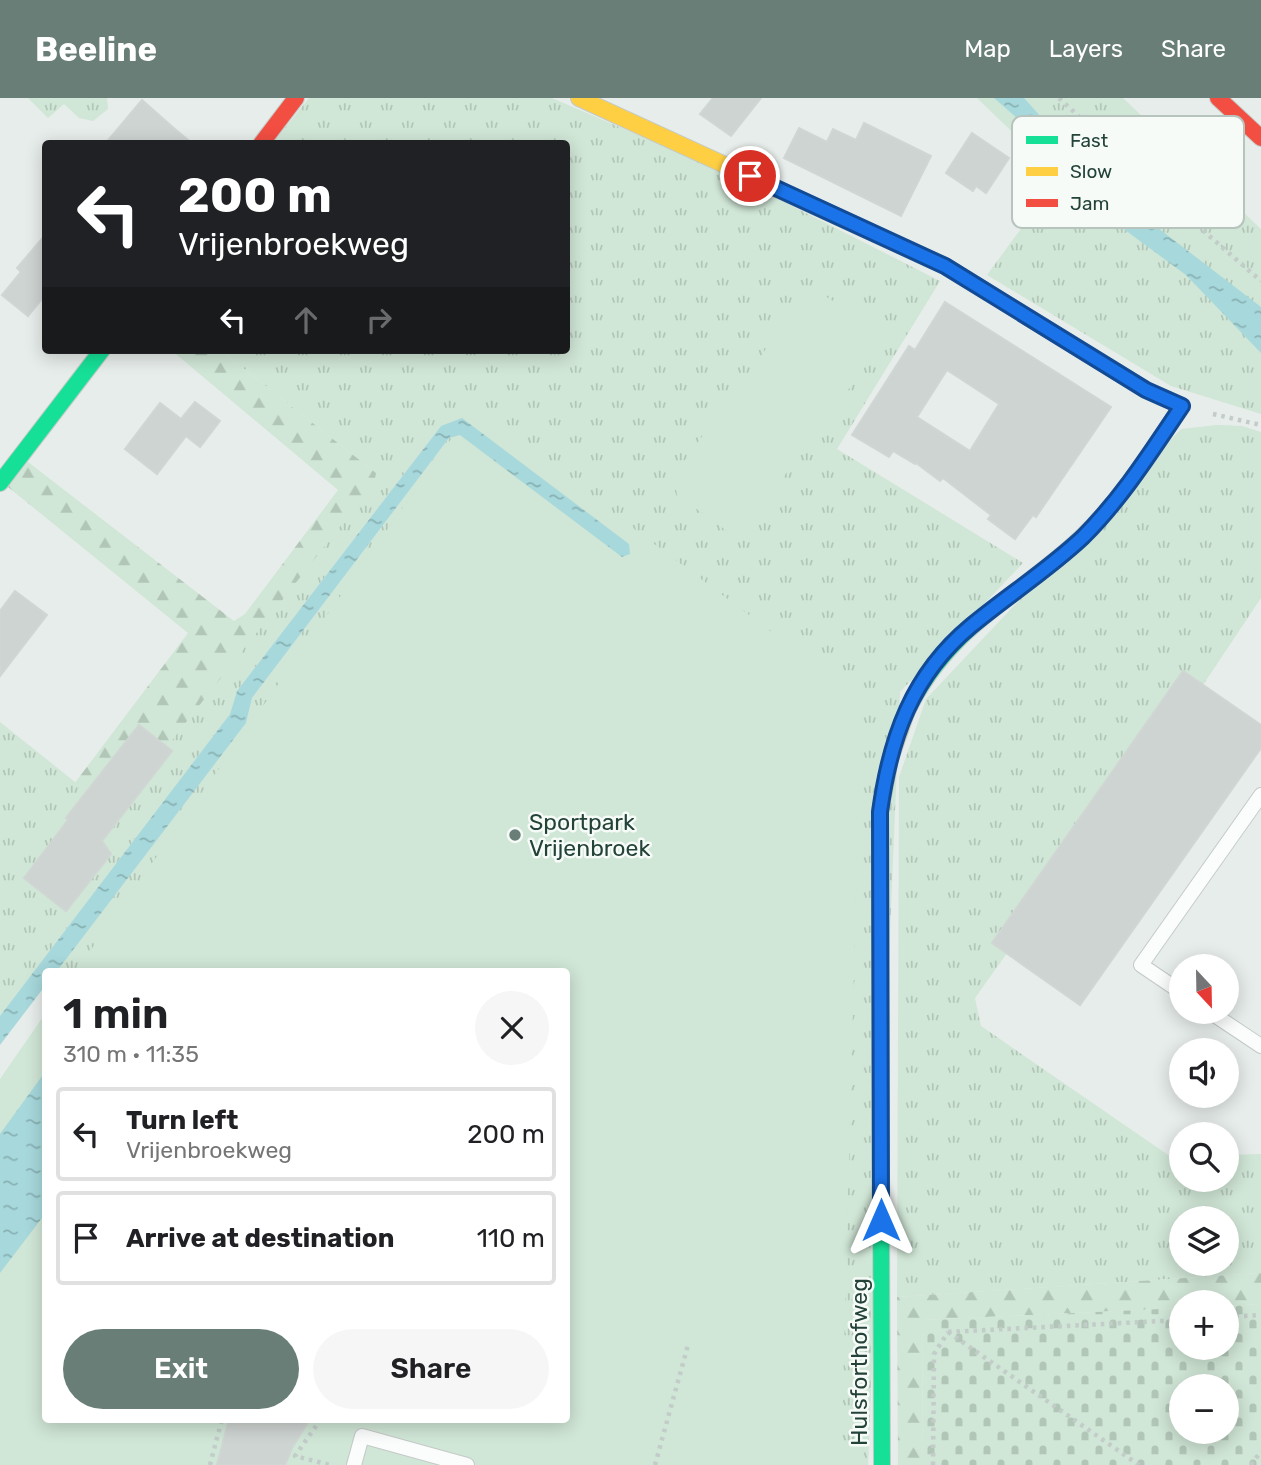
<!DOCTYPE html>
<meta charset="utf-8">
<style>
body{margin:0;font-family:Rubik,sans-serif;background:#f6f6f6;color:#202124;height:100vh;display:flex;flex-direction:column;font-size:26px;white-space:nowrap}
*{box-sizing:border-box;margin:0}
p{font-size:23px;color:#757577}
.icon{flex:none;width:38px;height:38px;fill:none;stroke:currentColor;stroke-width:2;stroke-linecap:round;stroke-linejoin:round}
.map{position:relative;flex:1;overflow:hidden}
.side{position:absolute;left:42px;top:870px;width:528px;height:455px;display:flex;flex-direction:column;background:#fff;border-radius:7px;box-shadow:0 4px 18px #0003}
.side>*{flex:none}
.banner{position:absolute;left:42px;top:42px;width:528px;height:214px;border-radius:7px;box-shadow:0 4px 18px #0003;background:#202124;color:#fff;overflow:hidden}
.needle{width:46px;rotate:158deg}
.fabs{position:absolute;left:1169px;top:856px;display:grid;gap:14px}
.fabs a{display:grid;place-items:center;width:70px;height:70px;border-radius:50%;background:#fff;box-shadow:0 4px 18px #0003;font-size:35px}
.pin{position:absolute;display:grid;place-items:center;width:60px;height:60px;color:#fff;margin:-30px;border:4px solid #fff;border-radius:50%;box-shadow:0 2px 7px #0007}
.me{position:absolute;width:77px;margin:-38px;rotate:0deg;stroke-linejoin:round;filter:drop-shadow(0 0 5px #0008)}
.turn{display:flex;align-items:center;gap:24px;height:147px;padding:0 21px;font-size:32px}
.turn .icon{width:91px;height:91px;stroke-width:2.5}
.turn b{display:block;font-size:49px;line-height:60px}
.lanes{display:flex;align-items:center;height:66px;padding:0 21px;background:#0003;justify-content:center;gap:35px;direction:ltr}
.lanes .off{opacity:.35}
.round{display:grid;place-items:center;flex:none;width:74px;height:74px;border-radius:37px;background:#f6f6f6}
.head{display:flex;align-items:center;justify-content:space-between;height:119px;padding:0 21px}
h1{font-size:42px;font-weight:600;line-height:52px}
.action{display:flex;gap:14px;margin-top:auto;padding:14px 21px}
.action a{flex:1;height:80px;border-radius:42px;background:#687e76;color:#fff;font-size:28px;font-weight:600;line-height:80px;text-align:center}
.action a+a{background:#f6f6f6;color:#202124}
ul{padding:0;list-style:none}
li{display:flex;align-items:center;gap:21px;height:94px;margin:0 14px 10px;padding:0 7px;border:4px solid #e0e0e0;border-radius:7px}
li div{flex:1}
li b{display:block;font-size:26px}
li em{font-style:normal}
header{display:flex;align-items:center;gap:42px;box-sizing:border-box;height:98px;padding:0 35px;background:#687e76;color:#fff}
header strong{font-size:33px}
nav{display:flex;gap:38px;margin-inline-start:auto;font-size:24px}
.map>svg:first-child{display:block}
</style>
<header>
<strong>Beeline</strong>
<nav><a>Map</a><a>Layers</a><a>Share</a></nav>
</header>
<div class="map">
<svg width="1261" height="1367" viewBox="0 0 1261 1367">
<defs>
<pattern id="grass-tufts" width="24" height="20" patternUnits="userSpaceOnUse" patternTransform="scale(1.75)"><rect width="24" height="20" fill="#d0e6d6"/><path d="M3 7l-1-3M5 7V3M7 7l1-3M15 17l-1-3M17 17v-4M19 17l1-3" fill="none" stroke="#b2c6b8"/></pattern>
<pattern id="forest-firs" width="22" height="20" patternUnits="userSpaceOnUse" patternTransform="scale(1.75)"><rect width="22" height="20" fill="#d0e6d6"/><path d="M5 1l3.5 6h-7zM16 11l3.5 6h-7z" fill="#b2c6b8"/></pattern>
<pattern id="cemetery-stones" width="16" height="16" patternUnits="userSpaceOnUse" patternTransform="scale(1.75)"><rect width="16" height="16" fill="#d0e6d6"/><path d="M2 7V4a2 2 0 0 1 4 0v3zM10 15v-3a2 2 0 0 1 4 0v3z" fill="#b2c6b8"/></pattern>
<pattern id="water-ripples" width="26" height="14" patternUnits="userSpaceOnUse" patternTransform="scale(1.75)"><rect width="26" height="14" fill="#a7d8dc"/><path d="M2 4q2-2 4 0t4 0M15 11q2-2 4 0t4 0" fill="none" stroke="#88b1b3"/></pattern>
</defs>
<rect width="100%" height="100%" fill="#e7edea"/>
<g fill="url(#grass-tufts)" fill-rule="evenodd">
<polygon points="28,0 107,0 108,11 93,23 79,20 64,6 48,20"/>
<polygon points="309,0 552,0 733,78 940,183 837,351 1023,465 900,594 868,1367 517,1367 567,1321 567,873 56,873 246,625 252,600 449,340 459,337 441,328 237,593 230,616 0,918 0,624 90,696 124,707 169,646 375,382 376,375 220,252 567,252 567,46 273,45"/>
<polygon points="977,0 1123,0 1261,131 1261,316 1171,288 987,177 1059,79"/>
<path d="M1217,327L1242,328L1261,334V500L1203,587L1183,573L1007,855L975,900L981,928L1171,1059H1181V1082H1227V1057L1261,1056V1175L897,1199L899,679L926,601L1181,331ZM1181,1120H1227V1166H1181Z"/>
</g>
<g fill="url(#forest-firs)">
<polygon points="171,252 220,252 376,375 375,382 364,398 169,646 124,707 90,697 74,686 188,535 8,389 28,364 234,523 245,516 338,392"/>
<polygon points="1261,1175 1261,1206 1227,1208 1227,1204 1181,1204 1181,1210 922,1222 923,1367 898,1367 897,1199"/>
</g>
<path fill="url(#cemetery-stones)" fill-rule="evenodd" d="M1261,1206V1367H923L922,1222L1181,1210V1250H1227V1208ZM1227,1288V1334H1181V1288Z"/>
<g fill="#d0e6d6">
<polygon points="811,189 888,238 747,428 727,433 677,397 674,377"/>
<polygon points="473,310 861,601 841,1367 0,1367 0,981 45,916 46,1321 567,1321 567,873 76,873"/>
</g>
<g fill="url(#water-ripples)">
<polygon points="994,0 1024,0 1051,30 1108,75 1158,130 1261,209 1261,255 1186,177 1102,115 1018,21"/>
<polygon points="462,320 629,446 630,456 622,459 460,337 449,340 252,600 246,625 57,873 46,873 45,888 0,947 0,918 230,616 237,593 441,328"/>
<polygon points="45,974 45,1116 0,1175 0,1036"/>
</g>
<g fill="#ced4d1" stroke="#d0d6d3" stroke-width="2" fill-rule="evenodd">
<polygon points="713,0 761,0 731,38 700,16"/>
<polygon points="142,2 176,32 193,46 105,46"/>
<polygon points="864,25 931,58 901,118 784,60 799,30 827,44 833,31 856,42"/>
<polygon points="972,35 1009,60 986,95 976,88 973,93 946,75"/>
<polygon points="46,136 46,196 28,218 2,197 21,174 17,170"/>
<path d="M945,204L1111,309L1036,419L1033,417L1015,441L988,421L991,417L943,380L940,383L916,365L915,366L893,353L889,359L852,337L909,248L915,252ZM947,272L999,306L970,353L917,319Z"/>
<polygon points="195,304 220,323 200,349 186,338 157,376 125,351 160,305 181,321"/>
<polygon points="15,493 47,517 0,578 0,513"/>
<polygon points="1183,573 1261,627 1261,650 1080,907 992,845"/>
<polygon points="139,627 172,653 102,743 111,756 66,813 24,780 68,722 66,720"/>
<polygon points="229,1321 310,1321 292,1350 285,1367 217,1367"/>
</g>
<g fill="none" stroke-linecap="round" stroke-linejoin="round">
<g stroke="#c4cac7" stroke-width="16">
<g id="lane">
<polyline points="1181,894 1141,867 1261,697"/>
<polyline points="1210,914 1261,948"/>
<polyline points="354,1367 362,1338 467,1367"/>
</g>
</g>
<g stroke="#c3cac7" stroke-width="18">
<g id="fast">
<polyline points="0,385 102,252"/>
<path d="M906,615C948,527 1015,502 1082,439C1122,401 1151,354 1182,308L1146,292L1117,274"/>
<polyline points="881,1115 882,1367"/>
</g>
</g>
<g stroke="#c3cac7" stroke-width="18">
<g id="slow">
<polyline points="579,0 945,168 1117,274"/>
<polyline points="881,1115 880,714 890,661 906,615"/>
</g>
</g>
<g stroke="#c3cac7" stroke-width="18">
<g id="jam">
<polyline points="1218,0 1261,40"/>
<polyline points="261,46 296,0"/>
</g>
</g>
<g stroke="#c2ccc8" stroke-width="4.5" stroke-dasharray="3.5 5" stroke-linecap="butt">
<polyline points="1059,0 1176,109 1261,183"/>
<polyline points="1213,316 1261,327"/>
<polyline points="1227,1219 1261,1217"/>
<polyline points="948,1234 1181,1222"/>
<polyline points="948,1234 1139,1367"/>
<polyline points="321,1321 295,1358 330,1367"/>
<polyline points="210,1367 222,1321"/>
<polyline points="655,1367 688,1247"/>
<polyline points="933,1367 934,1256 948,1234"/>
<polyline points="1251,1367 1261,1353"/>
</g>
<use href="#lane" stroke="#fbfcfc" stroke-width="14"/>
<use href="#fast" stroke="#16e098" stroke-width="16"/>
<use href="#slow" stroke="#ffcf43" stroke-width="16"/>
<use href="#jam" stroke="#f24e42" stroke-width="16"/>
</g>
<g fill="none" stroke-linecap="round" stroke-linejoin="round">
<g stroke="#114b97" stroke-width="18">
<path id="route" d="M750,78L945,168L1146,292L1182,308C1151,354 1122,400 1083,439C1048,472 1007,498 971,528C912,577 890,640 880,714L881,1122"/>
</g>
<use href="#route" stroke="#1a73e8" stroke-width="12"/>
</g>
<circle fill="#687e76" stroke="#f6fbf8" stroke-width="2.5" cx="515" cy="737" r="7"/>
<g text-anchor="middle" dominant-baseline="central" stroke-width="5" stroke-linejoin="round" paint-order="stroke">
<g font-size="23" fill="#234238" stroke="#f6fbf8" text-anchor="start">
<text x="529" y="724">Sportpark<tspan x="529" dy="26">Vrijenbroek</tspan></text>
</g>
<g font-size="23" fill="#234238" stroke="#f6fbf8">
<text transform="translate(859 1264) rotate(-90)">Hulsforthofweg</text>
</g>
</g>
<rect x="1012" y="18" width="232" height="112" rx="10" fill="#f6fbf8" stroke="#b7c4be" stroke-width="2"/>
<rect x="1026" y="38" width="32" height="8" fill="#16e098"/>
<rect x="1026" y="69" width="32" height="9" fill="#ffcf43"/>
<rect x="1026" y="101" width="32" height="8" fill="#f24e42"/>
<g font-size="19" fill="#234238">
<text x="1070" y="49">Fast</text>
<text x="1070" y="80">Slow</text>
<text x="1070" y="112">Jam</text>
</g>
</svg>
<div class="fabs">
<a><svg class="needle" viewBox="-14 -14 28 28"><path d="M0-13l5 13h-10z" fill="#e53935"/><path d="M0 13l5-13h-10z" fill="#757577"/></svg></a>
<a><svg class="icon" aria-label="sound" viewBox="0 0 24 24"><path d="M4 9h4l5-4v14l-5-4H4zM17 9q2 3 0 6"/></svg></a>
<a><svg class="icon" aria-label="search" viewBox="0 0 24 24"><circle cx="10" cy="10" r="6"/><path d="M15 15l6 6"/></svg></a>
<a><svg class="icon" aria-label="layers" viewBox="0 0 24 24"><path d="M12 4l9 5-9 5-9-5zM3 14l9 5 9-5"/></svg></a>
<a>+</a>
<a>−</a>
</div>
<div class="pin" style="left:750px;top:78px;background:#d93025"><svg class="icon" aria-label="arrive" viewBox="0 0 24 24"><path d="M6 21V4h12l-3 4 3 4H6"/></svg></div>
<svg class="me" style="left:881px;top:1122px" viewBox="-20 -20 40 40"><path d="M0-17L14 15 0 8-14 15z" fill="#1a73e8" stroke="#fff" stroke-width="4"/></svg>
<div class="banner">
<div class="turn"><svg class="icon" aria-label="left" viewBox="0 0 24 24"><path d="M17 20v-9H6M10 6l-5 5 5 5"/></svg><div><b>200 m</b>Vrijenbroekweg</div></div>
<div class="lanes"><svg class="icon" aria-label="left" viewBox="0 0 24 24"><path d="M17 20v-9H6M10 6l-5 5 5 5"/></svg><svg class="icon off" aria-label="ahead" viewBox="0 0 24 24"><path d="M12 20V5M6 11l6-6 6 6"/></svg><svg class="icon off" aria-label="right" viewBox="0 0 24 24"><path d="M7 20v-9h11M14 6l5 5-5 5"/></svg></div>
</div>
<section class="side">
<div class="head"><div><h1>1 min</h1><p>310 m · 11:35</p></div><a class="round"><svg class="icon" aria-label="close" viewBox="0 0 24 24"><path d="M6 6l12 12M18 6L6 18"/></svg></a></div>
<ul>
<li><svg class="icon" aria-label="left" viewBox="0 0 24 24"><path d="M17 20v-9H6M10 6l-5 5 5 5"/></svg><div><b>Turn left</b><p>Vrijenbroekweg</p></div><em>200 m</em></li>
<li><svg class="icon" aria-label="arrive" viewBox="0 0 24 24"><path d="M6 21V4h12l-3 4 3 4H6"/></svg><div><b>Arrive at destination</b></div><em>110 m</em></li>
</ul>
<div class="action"><a>Exit</a><a>Share</a></div>
</section>
</div>
